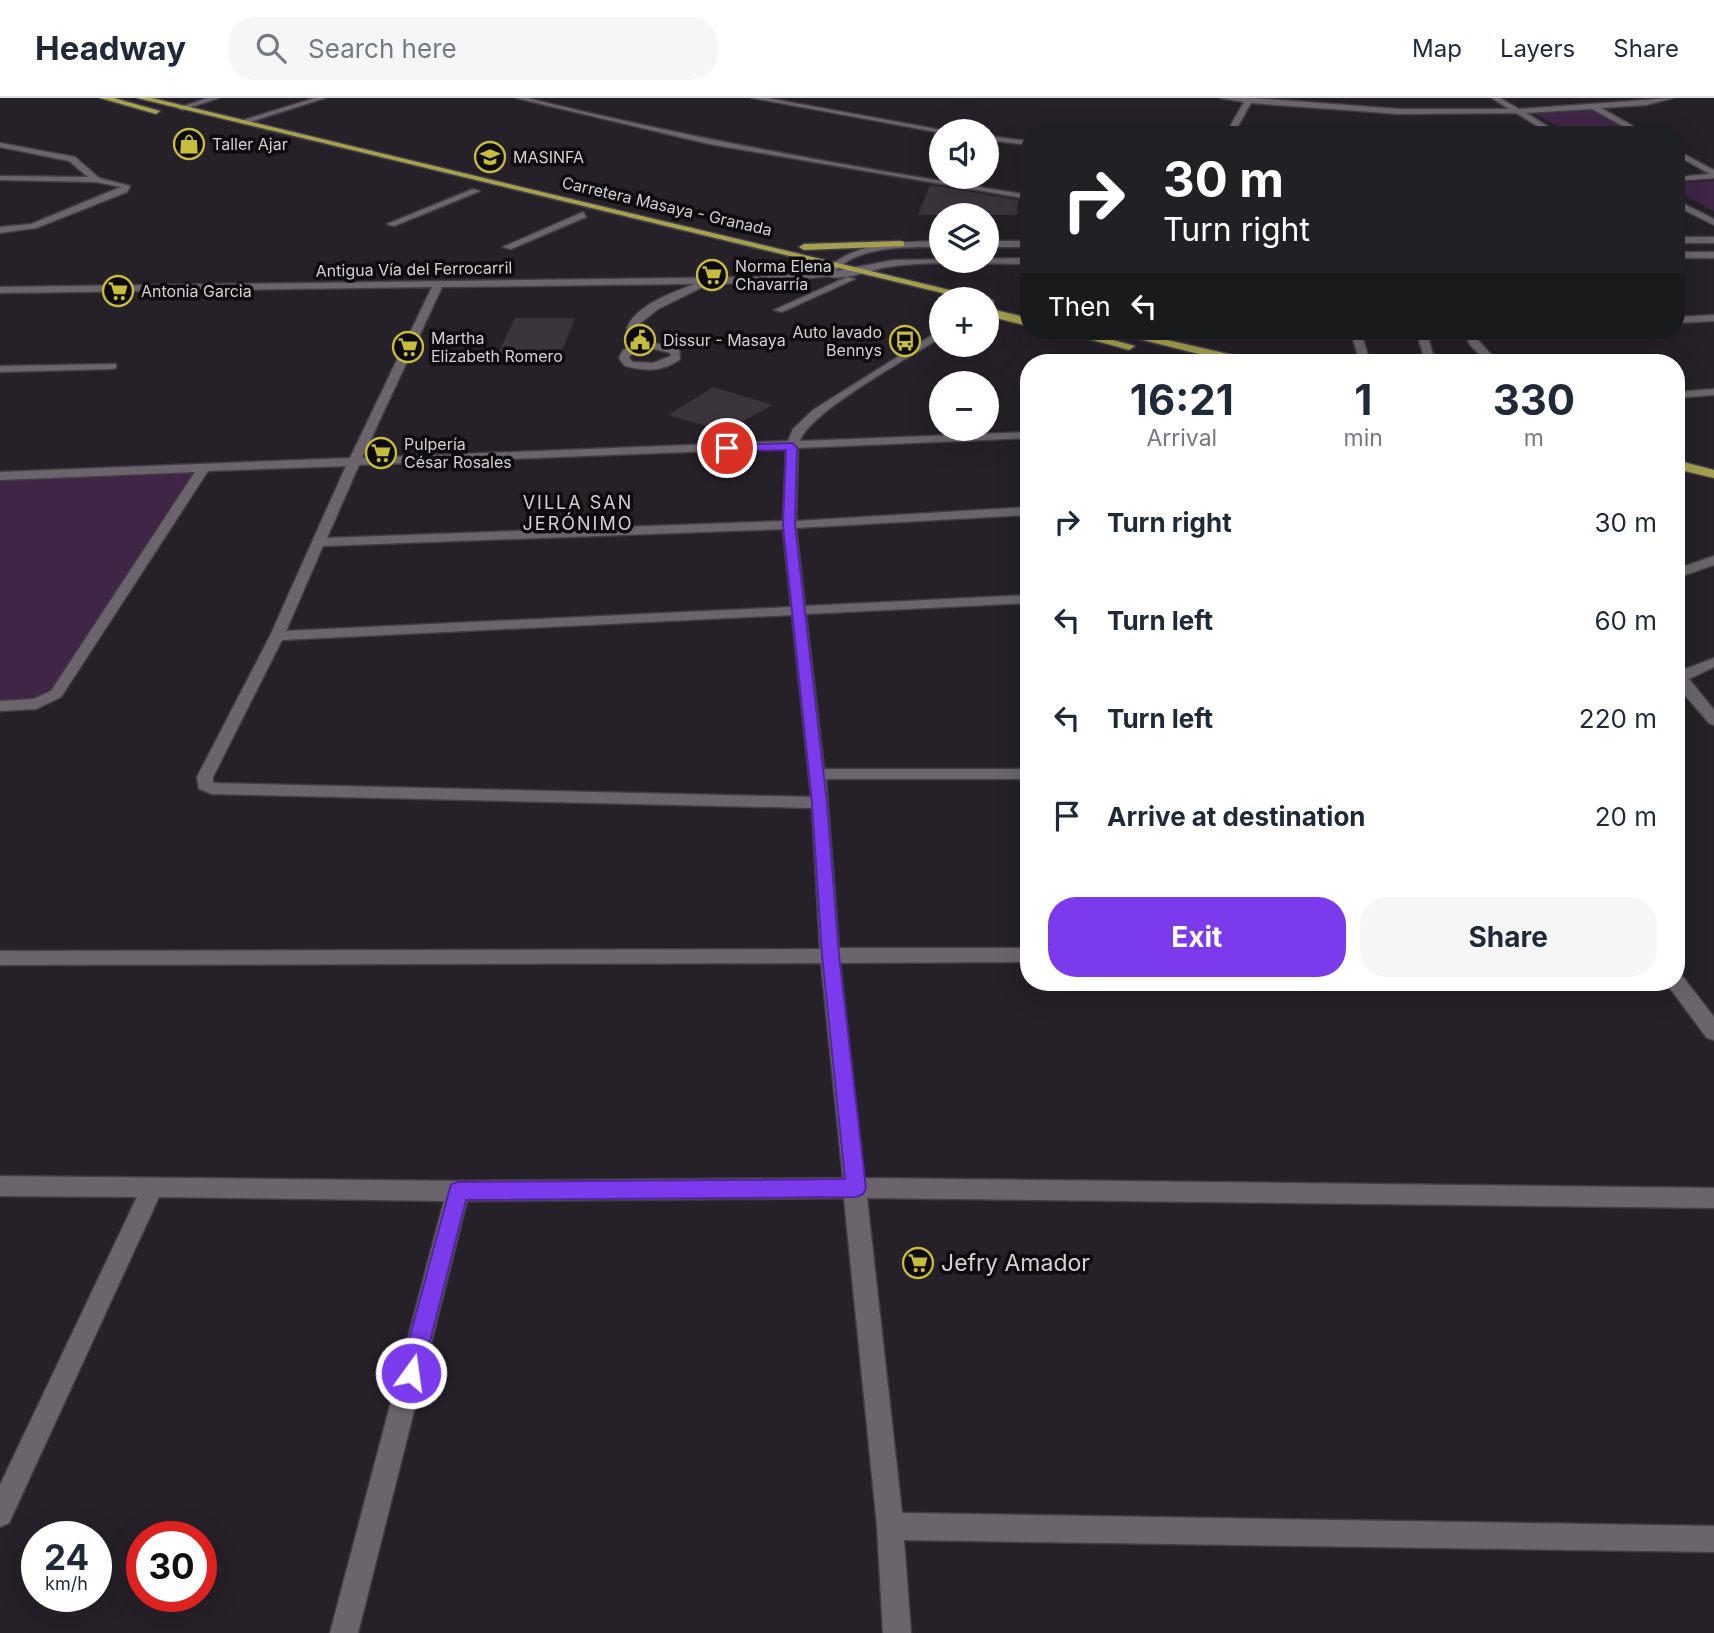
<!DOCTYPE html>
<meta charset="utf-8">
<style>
body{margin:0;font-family:Inter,sans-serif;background:#f6f6f7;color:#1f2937;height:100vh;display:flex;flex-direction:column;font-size:26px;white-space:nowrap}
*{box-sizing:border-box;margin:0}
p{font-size:23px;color:#747a83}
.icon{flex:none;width:38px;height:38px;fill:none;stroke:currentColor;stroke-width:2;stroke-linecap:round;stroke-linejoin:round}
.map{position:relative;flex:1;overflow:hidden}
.details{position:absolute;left:1020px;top:256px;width:665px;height:637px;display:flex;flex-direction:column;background:#fff;border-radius:28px;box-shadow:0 7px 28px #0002}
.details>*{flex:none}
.guide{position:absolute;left:1020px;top:28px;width:665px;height:214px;border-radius:28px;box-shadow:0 7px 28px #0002;background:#202124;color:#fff;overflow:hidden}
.buttons{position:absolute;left:929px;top:21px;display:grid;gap:14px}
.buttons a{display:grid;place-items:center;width:70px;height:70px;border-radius:50%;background:#fff;box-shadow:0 7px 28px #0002;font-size:35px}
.speed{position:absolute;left:21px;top:1423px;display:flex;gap:14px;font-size:35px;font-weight:700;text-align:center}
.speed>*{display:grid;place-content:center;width:91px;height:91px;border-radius:50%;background:#fff;box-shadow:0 7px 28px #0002;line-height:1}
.speed small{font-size:18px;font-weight:400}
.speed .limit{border:10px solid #d22;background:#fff;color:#111}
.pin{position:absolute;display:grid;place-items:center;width:60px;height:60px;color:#fff;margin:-30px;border:4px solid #fff;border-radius:50%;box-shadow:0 2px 7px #0007}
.me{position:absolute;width:77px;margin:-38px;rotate:14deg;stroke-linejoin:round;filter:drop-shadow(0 0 5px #0008)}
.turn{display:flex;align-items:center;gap:24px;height:147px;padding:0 28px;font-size:32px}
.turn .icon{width:91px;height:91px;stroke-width:2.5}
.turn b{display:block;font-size:49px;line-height:60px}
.then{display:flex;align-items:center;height:66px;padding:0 28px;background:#0003;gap:14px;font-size:26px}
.eta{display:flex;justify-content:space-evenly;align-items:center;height:119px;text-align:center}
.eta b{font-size:42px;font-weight:700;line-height:49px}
.button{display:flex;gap:14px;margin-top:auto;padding:14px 28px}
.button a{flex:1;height:80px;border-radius:28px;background:#7c3aed;color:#fff;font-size:28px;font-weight:700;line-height:80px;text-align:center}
.button a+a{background:#f6f6f7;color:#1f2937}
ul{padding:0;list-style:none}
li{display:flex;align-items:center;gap:21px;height:98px;padding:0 28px}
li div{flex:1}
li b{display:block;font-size:26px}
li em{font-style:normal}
header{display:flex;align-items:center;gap:42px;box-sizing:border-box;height:98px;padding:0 35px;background:#fff;border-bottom:2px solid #e0e1e3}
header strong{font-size:33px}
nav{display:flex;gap:38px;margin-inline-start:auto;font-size:24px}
.search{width:490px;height:63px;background:#f6f6f7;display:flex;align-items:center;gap:18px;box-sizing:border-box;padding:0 24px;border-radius:28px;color:#747a83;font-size:26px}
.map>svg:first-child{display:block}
</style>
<header>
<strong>Headway</strong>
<div class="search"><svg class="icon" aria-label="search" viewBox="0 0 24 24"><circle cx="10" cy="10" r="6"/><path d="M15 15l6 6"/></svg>Search here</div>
<nav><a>Map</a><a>Layers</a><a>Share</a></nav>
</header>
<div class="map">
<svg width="1714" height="1535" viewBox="0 0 1714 1535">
<rect width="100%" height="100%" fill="#262028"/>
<g fill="#3f2546">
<polygon points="1592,12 1636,37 1574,37 1535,16"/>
<polygon points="1714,83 1714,113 1677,93 1677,85"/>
<polygon points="203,371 47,602 0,608 0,378"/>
</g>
<g fill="#3b343d">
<polygon points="930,87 1018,102 1017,117 918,117"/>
<polygon points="515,220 575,220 558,263 506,263 508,257 497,257"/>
<polygon points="713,289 773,307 724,333 668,317"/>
</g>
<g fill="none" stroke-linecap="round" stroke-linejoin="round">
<g stroke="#423d43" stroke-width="3">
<g id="lane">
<polygon points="208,0 219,0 182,12 178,10"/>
<polygon points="473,91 480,93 394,128 387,126"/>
<polygon points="583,114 586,119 511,151 503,149"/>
<polygon points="847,179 855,181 782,214 774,212"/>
<path d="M707,181L715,183L658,211L638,227L641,247L651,244L679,251L680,261C663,274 645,273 625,268L619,260L623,252L632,249L627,230C638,203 682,192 707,181ZM651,250L670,255L671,258L653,265L633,264L629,260L631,256Z"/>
<polygon points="1419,233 1427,235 1435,264 1425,264 1417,235"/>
<polygon points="1357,235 1362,238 1370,264 1360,264 1352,238"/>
</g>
</g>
<g stroke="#423d43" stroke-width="3">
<g id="street">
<path d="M516,0H527C693,41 860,71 1029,97V101L709,46Z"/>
<polygon points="752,0 767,0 947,33 942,35"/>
<polygon points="1220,0 1253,0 1399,11 1509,11 1492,0 1500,0 1519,11 1673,0 1646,7 1601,10 1649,37 1639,37 1592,11 1526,15 1562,37 1552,37 1516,15 1399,16 1251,5 1233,37 1225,37 1244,4"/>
<polygon points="987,38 1029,43 1029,47 987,42"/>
<polygon points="0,45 75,59 99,80 130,88 127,94 36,130 0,135 0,129 31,126 121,89 96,84 0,82 0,78 88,79 69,63 0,49"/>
<polygon points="1676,52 1714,72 1714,80 1676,83 1676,79 1710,76 1676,57"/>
<polygon points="1676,102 1714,121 1714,127 1676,108"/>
<path d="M828,173L833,176L831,178L757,185L442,189L362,360L788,343L793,331L813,312L942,231V239C913,257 808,315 800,343L1029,334V340L798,350L796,423L1029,409V417L796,430L805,508L1029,497V505L806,516L824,671H1029V681H826L839,850H1029V864L840,865L864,1080L1714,1090V1110L867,1100L902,1415L1714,1428V1454L904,1442L911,1535H883L877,1428L844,1100L467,1103L358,1535H330L444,1103L159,1099L9,1425L0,1429V1387L137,1099L0,1098V1078L458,1083L843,1080L821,865L0,867V853L820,851L812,710L212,696L199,691L197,679L270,538L346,368L208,373L61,599L36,611L0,613V603L33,601L51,593L195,374L0,382V374L350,360L432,189L0,195V189L757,179ZM786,350L783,423L327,440L359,367ZM783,431L791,509L286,533L323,448ZM792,517L811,699L213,685V679L282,542Z"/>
<polygon points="985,201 989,200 994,203 987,207"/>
<polygon points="1714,217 1714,223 1676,225 1676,219"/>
<polygon points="1496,233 1534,233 1529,236 1477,241 1498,264 1487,264 1470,247 1466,238 1471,235"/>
<polygon points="116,266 116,270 112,271 0,274 0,268"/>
<polygon points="1714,291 1714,297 1676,300 1676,294"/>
<polygon points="1714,458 1714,467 1676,480 1676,471"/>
<polygon points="1714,560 1714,569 1689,581 1714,612 1714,627 1709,625 1676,587 1680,573"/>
<polygon points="1676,877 1683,879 1714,919 1714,942 1707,940 1669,889 1667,884 1676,884"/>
</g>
</g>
<g stroke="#423d43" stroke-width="3">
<g id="secondary">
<polygon points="315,0 325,0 244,26 237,24"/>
<rect x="1676" y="139" width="38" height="6"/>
<path d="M942,143V149C910,149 858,147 836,173L894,162L1029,160V166C986,166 922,162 882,170C866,174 837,185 823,176C849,143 903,144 942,143Z"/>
<rect x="987" y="143" width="42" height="6"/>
<rect x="1676" y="154" width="38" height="6"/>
</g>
</g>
<g stroke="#423d43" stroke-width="3">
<g id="highway">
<polygon points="100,0 114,0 160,13 156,16"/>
<polygon points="137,0 152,0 987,201 967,201"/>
<polygon points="900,143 904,144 904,148 804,152 799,149 804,146"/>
<polygon points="987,210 1029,220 1029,228 987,218"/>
<polygon points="1060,233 1080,233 1135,248 1129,252"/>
<polygon points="1107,233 1128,233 1250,261 1252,264 1231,264"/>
<polygon points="1676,362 1714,372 1714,380 1676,371"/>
</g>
</g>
<use href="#lane" fill="#6b646d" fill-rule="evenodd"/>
<use href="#street" fill="#6b646d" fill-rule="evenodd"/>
<use href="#secondary" fill="#6b646d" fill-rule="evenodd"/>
<use href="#highway" fill="#a59f50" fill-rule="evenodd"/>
</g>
<polygon fill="#7c3aed" stroke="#51269a" stroke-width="2" points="792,345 797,349 795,427 827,705 839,857 866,1090 863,1096 856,1099 466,1102 422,1275 419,1283 411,1286 403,1283 400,1275 451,1086 458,1084 845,1081 822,857 812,705 783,427 786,352 727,353 721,350 727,347"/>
<defs>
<g id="shop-ring" transform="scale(1.575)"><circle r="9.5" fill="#0d0b0e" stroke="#c6bc3d" stroke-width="1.5"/><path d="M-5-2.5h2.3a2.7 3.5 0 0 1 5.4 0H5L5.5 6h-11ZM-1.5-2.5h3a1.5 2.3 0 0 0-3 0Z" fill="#c6bc3d"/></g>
<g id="school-ring" transform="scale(1.575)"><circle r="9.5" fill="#0d0b0e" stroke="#c6bc3d" stroke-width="1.5"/><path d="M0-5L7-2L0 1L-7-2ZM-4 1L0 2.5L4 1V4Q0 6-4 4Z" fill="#c6bc3d"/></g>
<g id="supermarket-ring" transform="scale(1.575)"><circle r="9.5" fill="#0d0b0e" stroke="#c6bc3d" stroke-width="1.5"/><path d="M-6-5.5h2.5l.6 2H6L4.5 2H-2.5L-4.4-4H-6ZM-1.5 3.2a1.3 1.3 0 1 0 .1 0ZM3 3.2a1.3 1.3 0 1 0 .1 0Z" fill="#c6bc3d"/></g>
<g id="civic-ring" transform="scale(1.575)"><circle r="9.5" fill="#0d0b0e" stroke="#c6bc3d" stroke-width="1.5"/><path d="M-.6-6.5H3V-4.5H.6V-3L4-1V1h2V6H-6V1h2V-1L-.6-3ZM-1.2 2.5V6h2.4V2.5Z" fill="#c6bc3d"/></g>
<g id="bus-ring" transform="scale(1.575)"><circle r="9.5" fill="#0d0b0e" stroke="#c6bc3d" stroke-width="1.5"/><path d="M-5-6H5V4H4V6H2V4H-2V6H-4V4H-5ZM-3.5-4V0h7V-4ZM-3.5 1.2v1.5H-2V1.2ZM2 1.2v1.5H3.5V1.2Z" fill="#c6bc3d"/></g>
</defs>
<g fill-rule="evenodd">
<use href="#shop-ring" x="189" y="46"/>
<use href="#school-ring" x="490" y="59"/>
<use href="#supermarket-ring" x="712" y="177"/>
<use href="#supermarket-ring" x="118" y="193"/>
<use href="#civic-ring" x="640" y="242"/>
<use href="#bus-ring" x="905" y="243"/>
<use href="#supermarket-ring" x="408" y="249"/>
<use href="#supermarket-ring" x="381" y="355"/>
<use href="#supermarket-ring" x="918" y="1165"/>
</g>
<g text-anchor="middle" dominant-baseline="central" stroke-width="7" stroke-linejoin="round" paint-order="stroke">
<g font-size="16" fill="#d4d0d5" stroke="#0d0b0e" text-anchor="start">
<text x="212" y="46">Taller Ajar</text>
<text x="513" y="59">MASINFA</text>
<text x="735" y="168">Norma Elena<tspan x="735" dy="18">Chavarría</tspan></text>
<text x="141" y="193">Antonia Garcia</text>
<text x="882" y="234" text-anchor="end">Auto lavado<tspan x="882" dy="18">Bennys</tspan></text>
<text x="431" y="240">Martha<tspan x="431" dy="18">Elizabeth Romero</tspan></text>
<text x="663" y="242">Dissur - Masaya</text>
<text x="404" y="346">Pulpería<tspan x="404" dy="18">César Rosales</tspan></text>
</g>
<g font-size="16" fill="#d4d0d5" stroke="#0d0b0e">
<text transform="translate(667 108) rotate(13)">Carretera Masaya - Granada</text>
<text transform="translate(414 171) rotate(-1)">Antigua Vía del Ferrocarril</text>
</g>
<g font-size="18" letter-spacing="2" fill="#d4d0d5" stroke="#0d0b0e">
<text x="578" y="404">VILLA SAN<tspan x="578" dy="21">JERÓNIMO</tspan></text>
</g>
<g font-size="23" fill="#d4d0d5" stroke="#0d0b0e" text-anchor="start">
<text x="941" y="1165">Jefry Amador</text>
</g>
</g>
</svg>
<div class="buttons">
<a><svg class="icon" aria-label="sound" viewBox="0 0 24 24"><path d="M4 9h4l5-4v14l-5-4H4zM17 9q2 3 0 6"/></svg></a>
<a><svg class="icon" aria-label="layers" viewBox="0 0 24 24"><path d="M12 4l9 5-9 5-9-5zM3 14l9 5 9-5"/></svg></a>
<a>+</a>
<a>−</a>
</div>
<div class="speed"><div>24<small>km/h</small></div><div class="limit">30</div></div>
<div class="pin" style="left:727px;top:350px;background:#d93025"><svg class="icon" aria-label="arrive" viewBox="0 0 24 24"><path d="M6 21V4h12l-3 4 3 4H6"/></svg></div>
<svg class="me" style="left:411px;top:1275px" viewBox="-20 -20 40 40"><circle r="17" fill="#7c3aed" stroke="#fff" stroke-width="3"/><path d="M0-11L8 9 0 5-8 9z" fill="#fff"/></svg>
<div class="guide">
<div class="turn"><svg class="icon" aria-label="right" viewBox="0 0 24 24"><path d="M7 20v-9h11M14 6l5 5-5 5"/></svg><div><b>30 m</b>Turn right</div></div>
<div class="then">Then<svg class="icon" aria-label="left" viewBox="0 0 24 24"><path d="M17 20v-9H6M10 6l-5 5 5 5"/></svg></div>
</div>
<section class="details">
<div class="eta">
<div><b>16:21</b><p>Arrival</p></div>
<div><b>1</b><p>min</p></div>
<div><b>330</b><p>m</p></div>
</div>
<ul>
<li><svg class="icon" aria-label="right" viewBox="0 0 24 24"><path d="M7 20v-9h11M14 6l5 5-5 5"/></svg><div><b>Turn right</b></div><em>30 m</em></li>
<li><svg class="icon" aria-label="left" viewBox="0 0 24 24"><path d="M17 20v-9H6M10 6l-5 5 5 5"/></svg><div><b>Turn left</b></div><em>60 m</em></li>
<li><svg class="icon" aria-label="left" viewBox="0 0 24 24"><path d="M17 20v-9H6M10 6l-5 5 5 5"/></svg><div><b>Turn left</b></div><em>220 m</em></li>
<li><svg class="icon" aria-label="arrive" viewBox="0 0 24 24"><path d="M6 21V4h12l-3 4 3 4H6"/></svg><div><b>Arrive at destination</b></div><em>20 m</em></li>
</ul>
<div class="button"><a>Exit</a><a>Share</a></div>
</section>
</div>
